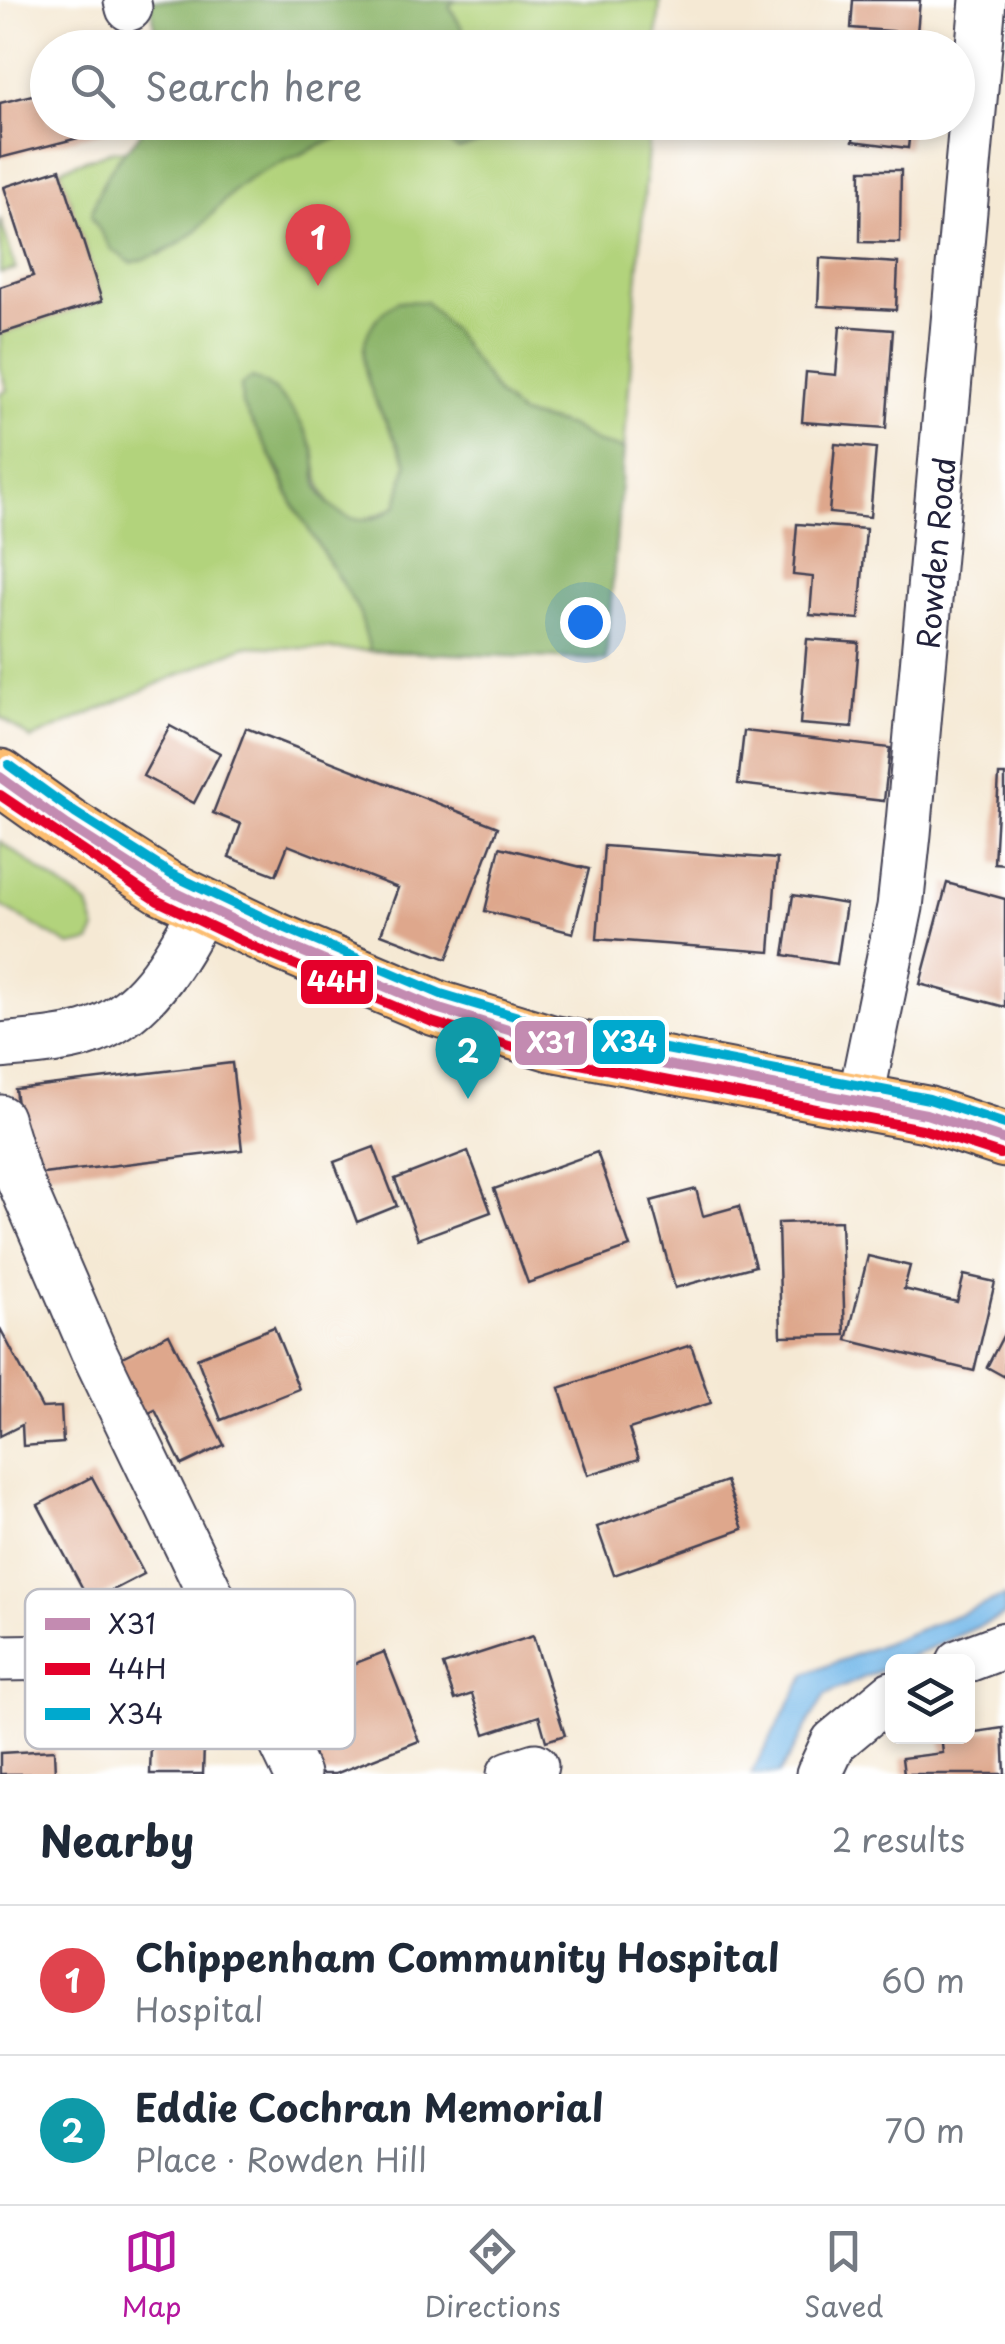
<!DOCTYPE html>
<meta charset="utf-8">
<style>
:root{--surface:#fff;--page:#f2f2f3;--text:#1f2937;--muted:#747a83;--line:#e0e1e3;--accent:#b5179e}
body{margin:0;font-family:"Playpen Sans",sans-serif;background:var(--page);color:var(--text)}
.controls{position:absolute;right:30px;bottom:30px;display:grid;overflow:hidden;border-radius:15px;box-shadow:0 5px 15px #0003}
.controls button{width:90px;height:90px;display:grid;place-items:center;padding:0;border:0;border-bottom:2px solid var(--line);background:var(--surface);color:var(--text);font:50px sans-serif}
.you{position:absolute;left:585px;top:622px;width:35px;height:35px;margin:-25px;border:8px solid #fff;border-radius:50%;background:#1a73e8;box-shadow:0 0 0 15px #1a73e833}
.badge{display:grid;place-items:center;width:65px;height:65px;border-radius:50%;background:var(--accent);color:#fff;font-size:32px;font-weight:700}
.pin{position:absolute;translate:-50% -82px;filter:drop-shadow(0 2px 5px #0008)}
.pin::after{content:'';position:absolute;top:52px;width:35px;height:30px;background:inherit;clip-path:polygon(0 0,100% 0,50% 100%)}
.list{margin:0;padding:0;list-style:none}
h2{display:flex;justify-content:space-between;align-items:center;height:130px;margin:0;padding:0 40px;font-size:42px}
h2 small{font-size:32px;font-weight:400;color:var(--muted)}
.list li{display:grid;grid-template-columns:65px 1fr auto;gap:30px;align-items:center;box-sizing:border-box;height:150px;padding:0 40px;border-top:2px solid var(--line)}
.list b{display:block;font-size:38px;white-space:nowrap}
.list p{margin:0;font-size:32px;white-space:nowrap;color:var(--muted)}
.list em{font-size:32px;font-style:normal;color:var(--muted)}
.icon{flex:none;width:55px;height:55px;fill:none;stroke:currentColor;stroke-width:2;stroke-linecap:round;stroke-linejoin:round}
.map{position:relative;flex:none;width:1005px;height:1774px;overflow:hidden}
.search{position:absolute;background:var(--surface);box-shadow:0 5px 15px #0003;left:30px;right:30px;top:30px;height:110px;display:flex;align-items:center;gap:25px;box-sizing:border-box;padding:0 35px;border-radius:55px;color:var(--muted);font-size:38px}
.sheet{height:430px;background:var(--surface)}
nav{display:flex;justify-content:space-around;align-items:center;box-sizing:border-box;height:140px;border-top:2px solid var(--line);background:var(--surface);font-size:28px;color:var(--muted)}
nav a{display:grid;justify-items:center;gap:5px}
nav .on{color:var(--accent)}
.map>svg:first-child{display:block}
.green{fill:#b2d37b;stroke:#6a7a5b;stroke-width:2.5}
.forest{fill:#8db56b;stroke:#586c53;stroke-width:2.5}
.water{fill:#72b7e9;stroke:#4a6c92;stroke-width:2.5}
.building{fill:#dea78c}
.lines{fill:none;stroke-linecap:round;stroke-linejoin:round}
.minor-casing{stroke:#424052;stroke-width:49}
.major-casing{stroke:#424052;stroke-width:59}
.minor{stroke:#fff;stroke-width:45}
.major{stroke:#fcbd6f;stroke-width:55}
.bus-1-casing{stroke:#fff;stroke-width:18}
.bus-2-casing{stroke:#fff;stroke-width:18}
.bus-3-casing{stroke:#fff;stroke-width:18}
.bus-1{stroke:#c38bb1;stroke-width:10}
.bus-2{stroke:#e4002b;stroke-width:10}
.bus-3{stroke:#00a9ce;stroke-width:10}
.labels{text-anchor:middle;dominant-baseline:central;stroke-width:8;stroke-linejoin:round;paint-order:stroke}
.street-label{font-size:30px;fill:#22223b;stroke:#fff}
.key{fill:#fff;stroke:#bdbdc4;stroke-width:2.5}
.key-label{font-size:28px;fill:#22223b}
.line-badge{stroke:#fff;stroke-width:4}
.badge-label{font-size:28px;text-anchor:middle;font-weight:bold;fill:#fff}
</style>
<div class="map">
<svg width="1005" height="1774" viewBox="0 0 1005 1774">
<rect width="100%" height="100%" fill="#fff"/>
<filter id="ink" filterUnits="userSpaceOnUse"><feTurbulence type="fractalNoise" baseFrequency=".01" numOctaves="2"/><feDisplacementMap in="SourceGraphic" scale="20" xChannelSelector="R" yChannelSelector="G"/><feConvolveMatrix kernelMatrix="1 2 1 2 8 2 1 2 1" color-interpolation-filters="sRGB"/></filter>
<filter id="wash" filterUnits="userSpaceOnUse"><feTurbulence type="fractalNoise" baseFrequency=".0048" numOctaves="4" result="noise"/><feDisplacementMap in="SourceGraphic" scale="40" xChannelSelector="R" yChannelSelector="G"/><feGaussianBlur stdDeviation="2.25" result="paint"/><feColorMatrix in="noise" values="0 0 0 0 0 0 0 0 0 0 0 0 0 0 0 0 0 1.4 0 .05"/><feComposite in="paint" operator="in"/></filter>
<g filter="url(#wash)">
<rect width="100%" height="100%" fill="#f5e9d4"/>
<!-- green -->
<g class="green">
<path d="M 456,0 L 660,0 L 656,47 L 473,47 L 449,6 Z"/>
<path d="M 499,123 L 650,123 L 624,449 L 598,443 L 569,426 L 521,415 L 499,396 L 455,334 L 426,302 L 376,403 L 407,463 L 397,505 C 339,541 319,504 314,449 L 266,446 L 293,504 L 359,611 L 370,651 L 245,646 L 31,739 L 0,716 L 0,393 L 7,390 L 0,369 L 0,334 L 102,301 L 60,169 L 111,151 L 127,150 L 116,161 L 160,255 C 174,247 187,239 198,228 C 214,214 225,197 242,184 C 261,170 284,162 305,152 C 363,126 400,111 458,149 L 487,141 Z"/>
<path d="M 0,218 L 16,269 L 0,273 Z"/>
<path d="M 0,841 L 88,905 L 96,930 L 90,942 L 70,946 L 0,905 Z"/>
</g>
<!-- forest -->
<g class="forest">
<path d="M 150,0 L 456,0 L 449,6 L 473,47 L 158,47 Z"/>
<path d="M 145,123 L 499,122 L 499,124 L 487,141 L 458,149 C 400,111 363,126 305,152 C 284,162 261,170 242,184 C 225,197 214,213 199,228 C 179,247 157,256 131,263 L 111,249 L 91,216 C 96,196 103,180 115,163 C 126,148 140,140 145,123 Z"/>
<path d="M 398,301 L 426,302 L 455,334 L 499,396 L 521,415 L 569,426 L 598,443 L 624,449 L 606,660 L 370,651 L 359,611 L 293,504 L 282,475 L 242,405 L 241,385 L 252,378 C 279,386 301,419 312,445 C 318,457 314,471 317,483 C 324,508 352,527 377,517 C 384,515 391,509 397,505 L 407,463 C 383,410 328,343 398,301 Z"/>
</g>
<!-- water -->
<path class="water" d="M 1005,1596 L 1005,1615 L 900,1661 L 892,1662 L 892,1665 L 825,1695 L 779,1774 L 751,1774 L 806,1674 Z"/>
<g id="blocks">
<!-- building -->
<g class="building">
<path d="M 853,0 L 920,0 L 917,33 L 851,28 Z"/>
<path d="M 48,91 L 48,122 L 120,122 L 121,127 L 0,158 L 0,103 Z"/>
<path d="M 855,122 L 911,122 L 908,148 L 853,141 Z"/>
<path d="M 60,169 L 102,301 L 0,334 L 0,287 L 33,276 L 4,187 Z"/>
<path d="M 861,170 L 901,170 L 900,243 L 860,242 Z"/>
<path d="M 820,258 L 898,263 L 896,310 L 818,306 Z"/>
<path d="M 840,326 L 893,330 L 886,428 L 802,422 L 806,372 L 836,375 Z"/>
<path d="M 835,444 L 876,448 L 870,517 L 829,513 Z"/>
<path d="M 797,524 L 866,529 L 859,619 L 810,615 L 813,577 L 793,575 Z"/>
<path d="M 807,639 L 859,643 L 852,728 L 800,724 Z"/>
<path d="M 170,726 L 220,753 L 194,803 L 143,776 Z"/>
<path d="M 246,728 L 498,827 L 447,959 L 381,934 L 398,888 L 288,845 L 276,875 L 229,857 L 241,824 L 213,813 Z"/>
<path d="M 744,731 L 890,748 L 884,801 L 738,784 Z"/>
<path d="M 999,775 L 1005,775 L 1005,864 L 994,863 Z"/>
<path d="M 604,846 L 777,859 L 770,952 L 597,939 Z"/>
<path d="M 500,847 L 589,869 L 573,933 L 485,911 Z"/>
<path d="M 947,883 L 1005,899 L 1005,1007 L 920,984 Z"/>
<path d="M 793,895 L 846,904 L 837,964 L 784,955 Z"/>
<path d="M 232,1063 L 242,1150 L 26,1176 L 15,1089 Z"/>
<path d="M 374,1147 L 397,1206 L 357,1222 L 334,1162 Z"/>
<path d="M 468,1151 L 491,1212 L 418,1239 L 395,1179 Z"/>
<path d="M 597,1152 L 630,1247 L 528,1283 L 494,1189 Z"/>
<path d="M 696,1189 L 703,1216 L 739,1206 L 755,1266 L 675,1288 L 651,1201 Z"/>
<path d="M 841,1221 L 845,1335 L 781,1336 L 778,1223 Z"/>
<path d="M 868,1256 L 910,1266 L 904,1289 L 957,1302 L 964,1275 L 995,1282 L 974,1371 L 847,1340 Z"/>
<path d="M 274,1327 L 299,1389 L 221,1420 L 197,1358 Z"/>
<path d="M 0,1328 L 42,1408 L 61,1407 L 63,1443 L 23,1446 L 22,1425 L 0,1436 Z"/>
<path d="M 1005,1332 L 1005,1377 L 987,1367 Z"/>
<path d="M 169,1334 L 224,1445 L 182,1465 L 155,1410 L 139,1418 L 112,1362 Z"/>
<path d="M 691,1345 L 711,1403 L 629,1429 L 639,1459 L 588,1475 L 559,1388 Z"/>
<path d="M 92,1477 L 144,1574 L 90,1602 L 38,1505 Z"/>
<path d="M 726,1481 L 743,1529 L 614,1575 L 597,1527 Z"/>
<path d="M 533,1636 L 565,1735 L 546,1741 L 539,1716 L 485,1734 L 472,1694 L 455,1700 L 443,1665 Z"/>
<path d="M 384,1652 L 419,1741 L 335,1774 L 321,1774 L 302,1726 L 322,1718 L 307,1682 Z"/>
<path d="M 153,1683 L 206,1685 L 203,1774 L 150,1774 Z"/>
<path d="M 1003,1728 L 1005,1774 L 904,1774 L 902,1758 L 943,1753 L 941,1736 L 968,1736 L 968,1733 Z"/>
<path d="M 54,1750 L 55,1774 L 0,1774 L 0,1753 Z"/>
</g>
</g>
</g>
<g filter="url(#ink)">
<use href="#blocks" fill-opacity="0" stroke="#424052" stroke-width="2.5"/>
<g class="lines">
<!-- minor casing -->
<g class="minor-casing">
<g id="minor">
<path d="M 127,0 L 129,8"/>
<path d="M 0,1046 C 28,1043 58,1042 85,1034 C 145,1016 175,959 203,907"/>
<path d="M 860,1102 L 900,907 L 908,834 L 983,0"/>
<path d="M 0,1118 L 17,1174 L 93,1350 L 297,1774"/>
<path d="M 0,1658 L 198,1655"/>
<path d="M 960,1662 L 1005,1645"/>
<path d="M 510,1774 L 535,1766"/>
<path d="M 819,1774 L 834,1742 L 892,1694"/>
</g>
</g>
<!-- major casing -->
<g class="major-casing">
<path id="major" d="M 0,777 L 67,825 L 164,887 L 275,940 L 436,1008 L 551,1043 L 926,1114 L 1005,1140"/>
</g>
<!-- minor -->
<use href="#minor" class="minor"/>
<!-- major -->
<use href="#major" class="major"/>
<!-- bus-1 casing -->
<g class="bus-1-casing">
<path id="bus-1" d="M 0,777 L 67,825 L 164,887 L 275,940 L 436,1008 L 551,1043 L 926,1114 L 1005,1140"/>
</g>
<!-- bus-2 casing -->
<g class="bus-2-casing">
<path id="bus-2" d="M 0,795 L 158,901 L 269,954 L 432,1022 L 548,1058 L 922,1129 L 1000,1154"/>
</g>
<!-- bus-3 casing -->
<g class="bus-3-casing">
<path id="bus-3" d="M 9,765 L 75,813 L 171,874 L 281,926 L 441,994 L 555,1028 L 929,1099 L 1005,1124"/>
</g>
<!-- bus-1 -->
<use href="#bus-1" class="bus-1"/>
<!-- bus-2 -->
<use href="#bus-2" class="bus-2"/>
<!-- bus-3 -->
<use href="#bus-3" class="bus-3"/>
</g>
</g>
<g class="labels">
<!-- street labels -->
<g class="street-label">
<text transform="translate(935 553) rotate(-85)">Rowden Road</text>
</g>
</g>
<!-- legend -->
<rect x="25" y="1589" width="330" height="160" rx="15" class="key"/>
<rect x="45" y="1618" width="45" height="12" fill="#c38bb1"/>
<rect x="45" y="1663" width="45" height="12" fill="#e4002b"/>
<rect x="45" y="1708" width="45" height="12" fill="#00a9ce"/>
<g class="key-label">
<text x="108" y="1634">X31</text>
<text x="108" y="1679">44H</text>
<text x="108" y="1724">X34</text>
</g>
<g class="line-badge">
<rect x="299" y="958" width="76" height="48" rx="10" fill="#e4002b"/>
<rect x="591" y="1018" width="76" height="48" rx="10" fill="#00a9ce"/>
<rect x="513" y="1019" width="76" height="48" rx="10" fill="#c38bb1"/>
</g>
<g class="badge-label">
<text x="337" y="992">44H</text>
<text x="629" y="1052">X34</text>
<text x="551" y="1053">X31</text>
</g>
</svg>
<div class="controls">
<button><svg class="icon" aria-label="layers" viewBox="0 0 24 24"><path d="M12 4l9 5-9 5-9-5zM3 14l9 5 9-5"/></svg></button>
</div>
<div class="you"></div>
<div class="pin badge" style="left:318px;top:286px;background:#e0444e">1</div>
<div class="pin badge" style="left:468px;top:1099px;background:#0f9aa8">2</div>
<div class="search"><svg class="icon" aria-label="search" viewBox="0 0 24 24"><circle cx="10" cy="10" r="6"/><path d="M15 15l6 6"/></svg>Search here</div>
</div>
<section class="sheet">
<h2>Nearby<small>2 results</small></h2>
<ul class="list">
<li><span class="badge" style="background:#e0444e">1</span><div><b>Chippenham Community Hospital</b><p>Hospital</p></div><em>60 m</em></li>
<li><span class="badge" style="background:#0f9aa8">2</span><div><b>Eddie Cochran Memorial</b><p>Place · Rowden Hill</p></div><em>70 m</em></li>
</ul>
</section>
<nav>
<a class="on"><svg class="icon" aria-label="map" viewBox="0 0 24 24"><path d="M3 6l6-2 6 2 6-2v14l-6 2-6-2-6 2zM9 4v14M15 6v14"/></svg>Map</a>
<a><svg class="icon" aria-label="directions" viewBox="0 0 24 24"><path d="M12 3l9 9-9 9-9-9zM9 14v-3h6M13 9l2 2-2 2"/></svg>Directions</a>
<a><svg class="icon" aria-label="saved" viewBox="0 0 24 24"><path d="M7 4h10v16l-5-4-5 4z"/></svg>Saved</a>
</nav>
